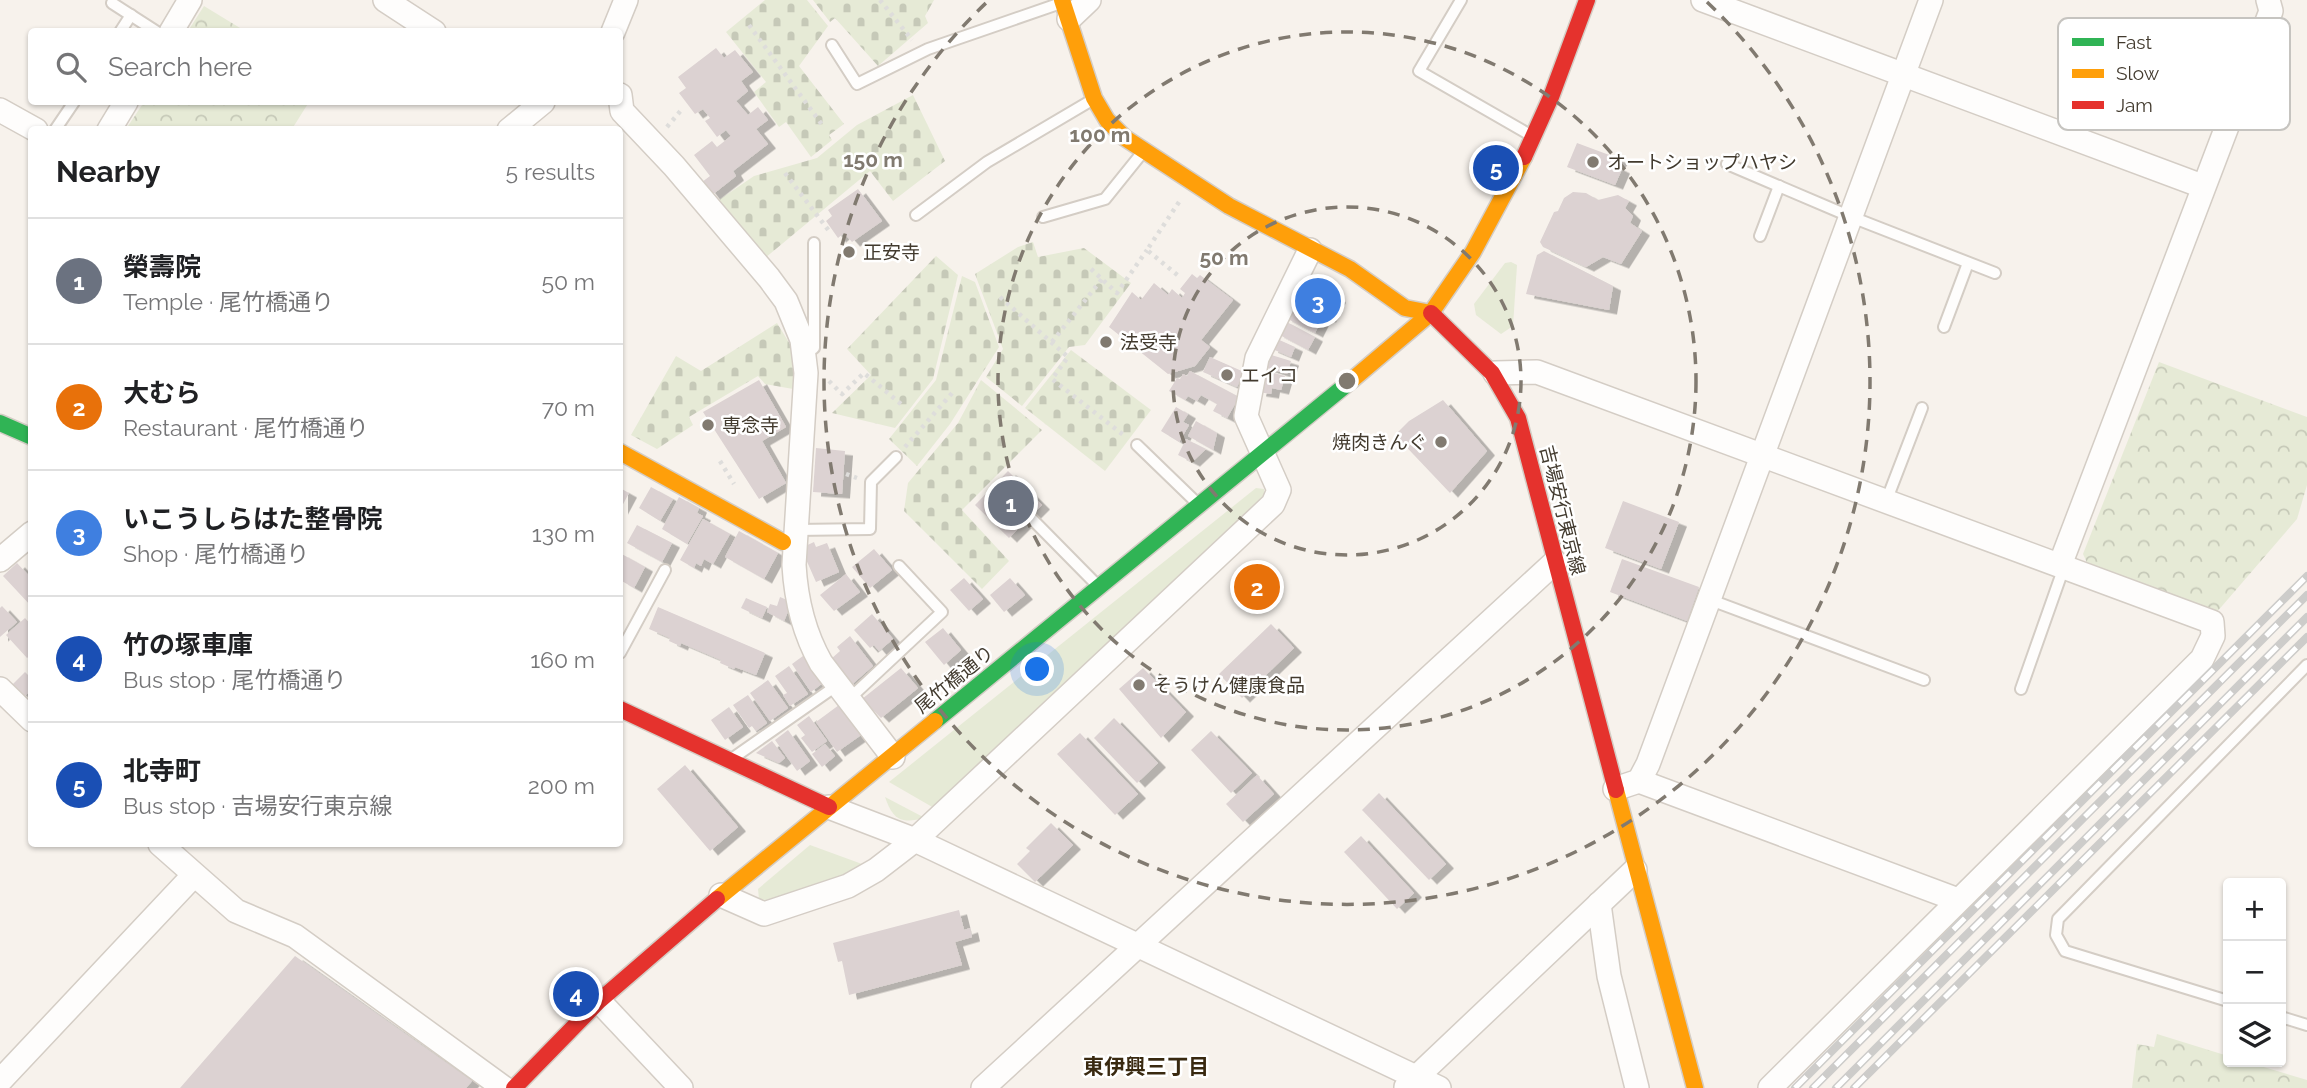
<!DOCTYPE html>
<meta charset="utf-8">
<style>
:root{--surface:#fff;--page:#f6f6f6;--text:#202124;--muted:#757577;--line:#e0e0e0;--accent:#0f766e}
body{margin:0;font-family:Raleway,"Noto Sans JP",sans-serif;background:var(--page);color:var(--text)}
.controls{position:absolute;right:21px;bottom:21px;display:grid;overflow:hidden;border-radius:7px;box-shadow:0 2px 5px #0004}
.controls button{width:63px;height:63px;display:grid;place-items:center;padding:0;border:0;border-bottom:2px solid var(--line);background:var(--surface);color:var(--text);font:35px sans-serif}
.you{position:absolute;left:1038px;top:670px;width:24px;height:24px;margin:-18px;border:5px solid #fff;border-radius:50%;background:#1a73e8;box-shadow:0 0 0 10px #1a73e833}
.badge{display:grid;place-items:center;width:46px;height:46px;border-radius:50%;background:var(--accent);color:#fff;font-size:23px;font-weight:700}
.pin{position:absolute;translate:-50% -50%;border:4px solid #fff;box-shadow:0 2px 7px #0006}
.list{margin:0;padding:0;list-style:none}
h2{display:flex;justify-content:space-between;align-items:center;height:91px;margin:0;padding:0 28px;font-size:30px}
h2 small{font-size:23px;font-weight:400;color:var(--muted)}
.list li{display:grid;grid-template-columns:46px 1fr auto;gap:21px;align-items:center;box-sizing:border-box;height:126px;padding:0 28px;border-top:2px solid var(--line)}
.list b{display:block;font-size:26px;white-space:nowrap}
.list p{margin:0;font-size:23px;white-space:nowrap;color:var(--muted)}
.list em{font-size:23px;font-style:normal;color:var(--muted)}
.icon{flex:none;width:38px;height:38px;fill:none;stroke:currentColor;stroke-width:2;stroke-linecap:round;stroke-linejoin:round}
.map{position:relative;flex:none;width:2307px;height:1088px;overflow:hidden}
.search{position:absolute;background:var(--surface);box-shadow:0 2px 5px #0004;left:28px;top:28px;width:595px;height:77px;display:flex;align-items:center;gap:18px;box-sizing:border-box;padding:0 24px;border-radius:7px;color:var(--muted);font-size:26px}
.panel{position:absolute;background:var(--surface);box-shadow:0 2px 5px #0004;left:28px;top:126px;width:595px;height:721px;border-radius:7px}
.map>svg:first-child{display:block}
.grass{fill:#e6ead6}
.cemetery{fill:url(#cemetery-stones)}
.park{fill:url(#park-crowns)}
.building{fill:#dcd2d2;filter:url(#shadow)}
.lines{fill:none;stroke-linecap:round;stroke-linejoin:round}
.lane-casing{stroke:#d4cdc5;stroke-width:14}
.street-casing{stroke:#d4cdc5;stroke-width:26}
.fast-casing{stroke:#d4cdc5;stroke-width:19}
.slow-casing{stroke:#d4cdc5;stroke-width:19}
.jam-casing{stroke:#d4cdc5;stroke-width:19}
.path{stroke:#dedddb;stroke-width:4.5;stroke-dasharray:3.5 5;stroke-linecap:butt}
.lane{stroke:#fefdfc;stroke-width:10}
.street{stroke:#fefdfc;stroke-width:23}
.fast{stroke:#30b455;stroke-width:16}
.slow{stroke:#ff9f0a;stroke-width:16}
.jam{stroke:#e5322d;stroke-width:16}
.rail-casing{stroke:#cdccca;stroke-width:8}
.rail{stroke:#fff;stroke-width:5;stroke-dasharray:16;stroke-linecap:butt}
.ring{fill:none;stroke:#817a70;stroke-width:3.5;stroke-dasharray:12 9}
.poi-dot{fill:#817a70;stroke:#fff;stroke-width:2.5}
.labels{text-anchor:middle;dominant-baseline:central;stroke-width:5;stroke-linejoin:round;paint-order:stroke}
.poi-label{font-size:19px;fill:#423a2e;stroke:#fff;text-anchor:start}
.street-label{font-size:19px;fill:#423a2e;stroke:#fff}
.neighbourhood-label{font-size:21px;font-weight:bold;fill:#392910;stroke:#fff}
.key{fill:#fff;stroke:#c6c4c0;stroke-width:2}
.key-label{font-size:19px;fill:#423a2e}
.centre{fill:#817a70;stroke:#fff;stroke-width:3.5}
.ring-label{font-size:21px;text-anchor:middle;font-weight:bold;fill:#817a70;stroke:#fff;stroke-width:5;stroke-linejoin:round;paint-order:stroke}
</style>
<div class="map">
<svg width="2307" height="1088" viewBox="0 0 2307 1088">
<defs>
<pattern id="cemetery-stones" width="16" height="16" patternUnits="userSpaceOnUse" patternTransform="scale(1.75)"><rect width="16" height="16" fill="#e6ead6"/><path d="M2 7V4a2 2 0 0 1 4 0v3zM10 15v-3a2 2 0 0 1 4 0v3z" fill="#c6c9b8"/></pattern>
<pattern id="park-crowns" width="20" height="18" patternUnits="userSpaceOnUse" patternTransform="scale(1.75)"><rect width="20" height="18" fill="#e6ead6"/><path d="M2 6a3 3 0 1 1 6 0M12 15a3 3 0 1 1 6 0" fill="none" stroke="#c6c9b8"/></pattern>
<filter id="shadow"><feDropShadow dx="8" dy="4.5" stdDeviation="0" flood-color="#0004"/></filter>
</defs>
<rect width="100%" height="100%" fill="#f7f2ec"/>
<!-- grass -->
<g class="grass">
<path d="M 1511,262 L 1517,265 L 1513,326 L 1501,334 L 1476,315 L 1474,304 L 1505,263 Z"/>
<path d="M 1256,488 L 1264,489 L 1264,495 L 934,808 L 889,782 Z"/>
<path d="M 885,797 L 925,818 C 901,824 893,820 885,797 Z"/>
<path d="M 810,845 L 862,864 L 850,874 L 766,900 L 759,899 L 758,889 Z"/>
</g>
<!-- cemetery -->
<g class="cemetery">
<path d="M 765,0 L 807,0 L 828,26 L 799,66 L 844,124 L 829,135 L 832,140 L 811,157 L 786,122 L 779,127 L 754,92 L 766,82 L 726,32 Z"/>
<path d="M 813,0 L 934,0 L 925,16 L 928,23 L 878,66 L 835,18 L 830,22 Z"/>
<path d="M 913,95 L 945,161 L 893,201 L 870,171 L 765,258 L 716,202 L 754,176 L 817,158 L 857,125 Z"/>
<path d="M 1033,242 L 1038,257 L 1084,248 L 1131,283 L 1085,345 L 1069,347 L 1022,406 L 986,377 L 1003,349 L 975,274 L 1018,247 Z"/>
<path d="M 936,256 L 958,275 L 933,379 L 895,428 L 832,413 L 871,375 L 847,349 Z"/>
<path d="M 962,276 L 975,282 L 999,347 L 950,424 L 917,466 L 889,439 L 936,380 Z"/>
<path d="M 777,323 L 793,349 L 793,389 L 765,384 L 758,376 L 689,417 L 693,425 L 657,449 L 631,435 L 676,356 L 701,371 Z"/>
<path d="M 1071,350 L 1151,410 L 1105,471 L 1025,408 Z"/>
<path d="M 981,380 L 1042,430 L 962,510 L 1009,561 L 982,589 L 904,511 L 908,483 L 958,423 Z"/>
</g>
<!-- park -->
<g class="park">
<path d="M 204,6 L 245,31 L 188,31 Z"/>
<path d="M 144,102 L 309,102 L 292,129 L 126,129 Z"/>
<path d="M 2159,362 L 2307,417 L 2307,485 L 2297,519 L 2216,613 L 2089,567 L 2083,554 Z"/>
<path d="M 2157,1034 L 2228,1056 L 2228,1062 L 2247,1062 L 2307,1080 L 2307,1088 L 2132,1088 L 2137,1044 L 2154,1047 Z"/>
</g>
<!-- building -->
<g class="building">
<path d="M 716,48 L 724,58 L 735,50 L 753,72 L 741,81 L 748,91 L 736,101 L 748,115 L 758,107 L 768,120 L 756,129 L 768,144 L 733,171 L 736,176 L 712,195 L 702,182 L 710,176 L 694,155 L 712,141 L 717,147 L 731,136 L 726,130 L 717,137 L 705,121 L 710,118 L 703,109 L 695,114 L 679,93 L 686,88 L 678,77 Z"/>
<path d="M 1577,143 L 1620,159 L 1616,166 L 1622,169 L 1615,185 L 1567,167 Z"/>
<path d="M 858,189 L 882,221 L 852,242 L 844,233 L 838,238 L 826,221 L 832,216 L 828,210 Z"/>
<path d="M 1573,192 L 1586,193 L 1598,200 L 1618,195 L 1629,201 L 1625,208 L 1633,216 L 1630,223 L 1642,231 L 1621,264 L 1603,257 L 1586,267 L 1543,247 L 1540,242 L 1554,212 L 1558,211 L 1564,198 Z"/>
<path d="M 1544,251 L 1613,286 L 1609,310 L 1526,294 L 1537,255 Z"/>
<path d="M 1192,274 L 1197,278 L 1200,275 L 1233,300 L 1201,340 L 1210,347 L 1195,366 L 1168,374 L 1109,327 L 1132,292 L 1141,300 L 1154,283 L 1168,295 L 1172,289 L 1182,298 L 1185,293 L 1180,289 Z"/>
<path d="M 1308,282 L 1338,298 L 1328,318 L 1298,302 Z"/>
<path d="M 1290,305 L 1321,321 L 1315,333 L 1284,317 Z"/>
<path d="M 1283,320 L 1315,337 L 1308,350 L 1276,333 Z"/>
<path d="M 1275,338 L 1295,347 L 1291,357 L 1270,348 Z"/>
<path d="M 1268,354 L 1291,361 L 1287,374 L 1264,367 Z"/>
<path d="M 1210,357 L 1244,372 L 1237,387 L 1203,372 Z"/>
<path d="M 1263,370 L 1285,376 L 1281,390 L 1272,388 L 1271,394 L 1258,392 Z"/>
<path d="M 1190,371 L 1239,397 L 1227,418 L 1213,411 L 1217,404 L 1201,395 L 1197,401 L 1188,396 L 1185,400 L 1169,391 L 1177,378 L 1180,379 L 1183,374 L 1187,376 Z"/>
<path d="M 759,380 L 786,427 L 762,441 L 786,483 L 759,499 L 703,412 Z"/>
<path d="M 1443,400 L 1487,451 L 1450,493 L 1395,435 L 1409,421 Z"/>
<path d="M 1176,407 L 1188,414 L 1183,422 L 1189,425 L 1179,442 L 1161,431 Z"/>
<path d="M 1196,421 L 1217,433 L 1213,450 L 1188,436 Z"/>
<path d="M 1186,439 L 1206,449 L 1192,462 L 1178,455 Z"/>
<path d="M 816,448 L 845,451 L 842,494 L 813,492 Z"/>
<path d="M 1008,471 L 1042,505 L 1009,538 L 975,505 Z"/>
<path d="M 651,487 L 673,499 L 660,521 L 639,508 Z"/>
<path d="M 620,488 L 629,493 L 620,510 Z"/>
<path d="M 679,497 L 699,508 L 697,513 L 703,516 L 687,544 L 662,529 Z"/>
<path d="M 1623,501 L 1679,522 L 1661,569 L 1605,548 Z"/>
<path d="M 703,519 L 730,534 L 713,564 L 704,559 L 701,566 L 696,563 L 694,568 L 680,560 Z"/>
<path d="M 637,525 L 672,543 L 662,562 L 627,543 Z"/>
<path d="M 739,531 L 778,553 L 764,579 L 725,557 Z"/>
<path d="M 814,542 L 816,547 L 827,543 L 839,572 L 816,582 L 801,548 Z"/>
<path d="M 874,549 L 892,570 L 870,588 L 852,567 Z"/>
<path d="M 620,553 L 645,567 L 634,588 L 620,580 Z"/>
<path d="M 1622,559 L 1699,587 L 1687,621 L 1610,592 Z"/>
<path d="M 17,563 L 32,579 L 32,607 L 3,576 Z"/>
<path d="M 1251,570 L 1270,592 L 1259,603 L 1245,593 L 1248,586 L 1241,580 Z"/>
<path d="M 846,574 L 860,592 L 834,611 L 820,595 Z"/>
<path d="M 964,578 L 983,599 L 969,611 L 950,590 Z"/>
<path d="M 1010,578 L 1025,595 L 1004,612 L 990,595 Z"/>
<path d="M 780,597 L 792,602 L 784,621 L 767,612 L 770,604 L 777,606 Z"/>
<path d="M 746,598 L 767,607 L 762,618 L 741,608 Z"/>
<path d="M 2,606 L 17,622 L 0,637 L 0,608 Z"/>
<path d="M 658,607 L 765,653 L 756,675 L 735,667 L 734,669 L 720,663 L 721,660 L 681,643 L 680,646 L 669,641 L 670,638 L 649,629 Z"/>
<path d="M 872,614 L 893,639 L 879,651 L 874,645 L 870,648 L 854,630 Z"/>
<path d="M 25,618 L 32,626 L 32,654 L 27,658 L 6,635 Z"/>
<path d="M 1271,624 L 1294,648 L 1242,698 L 1219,674 Z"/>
<path d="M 943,628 L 961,650 L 944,665 L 925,642 Z"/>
<path d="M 850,636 L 873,666 L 850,686 L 831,659 L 840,651 L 837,647 Z"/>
<path d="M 807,653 L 824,682 L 811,692 L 792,664 Z"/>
<path d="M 789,666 L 808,694 L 790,706 L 783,695 L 787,693 L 775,676 Z"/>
<path d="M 901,668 L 918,688 L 881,718 L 862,699 Z"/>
<path d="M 1143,668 L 1186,712 L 1161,738 L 1119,689 Z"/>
<path d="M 25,672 L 32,679 L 32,689 L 24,697 L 12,685 Z"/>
<path d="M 768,680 L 788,708 L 770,721 L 750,693 Z"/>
<path d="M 748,695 L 767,723 L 756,731 L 752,726 L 749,728 L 733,705 Z"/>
<path d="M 839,705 L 861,735 L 837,752 L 816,722 Z"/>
<path d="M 729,707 L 743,727 L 725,740 L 711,720 Z"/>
<path d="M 809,716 L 827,741 L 812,752 L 801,738 L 805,735 L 797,725 Z"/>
<path d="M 1114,718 L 1158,763 L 1137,783 L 1094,738 Z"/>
<path d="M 788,730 L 810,761 L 797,771 L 775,740 Z"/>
<path d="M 1211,731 L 1252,773 L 1231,793 L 1191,750 Z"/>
<path d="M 1080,733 L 1138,794 L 1115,815 L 1057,754 Z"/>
<path d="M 772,741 L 785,758 L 779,763 L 756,753 Z"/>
<path d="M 825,744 L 835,756 L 822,767 L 812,754 Z"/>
<path d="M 685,765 L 738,827 L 710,851 L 657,789 Z"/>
<path d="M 1257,775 L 1274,794 L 1243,822 L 1226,804 Z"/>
<path d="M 1379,793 L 1446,864 L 1429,880 L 1362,810 Z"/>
<path d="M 1051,823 L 1073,845 L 1035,882 L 1017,864 L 1030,851 L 1026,848 Z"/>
<path d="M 1361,836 L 1414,893 L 1397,909 L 1344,852 Z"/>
<path d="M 959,910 L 964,930 L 970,928 L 972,937 L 955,942 L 962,965 L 849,995 L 842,961 L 838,962 L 833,943 Z"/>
<path d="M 295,956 L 472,1081 L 466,1088 L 180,1088 Z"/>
</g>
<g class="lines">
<!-- lane casing -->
<g class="lane-casing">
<g id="lane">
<path d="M 1461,0 L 1419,71 L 1532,136"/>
<path d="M 112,3 L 157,32"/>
<path d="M 120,32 L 131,15"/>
<path d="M 832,45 L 857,84 L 928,49 L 1061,3"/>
<path d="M 55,130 L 74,102"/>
<path d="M 1727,164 L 1849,216 L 1995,273"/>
<path d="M 916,215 L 987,162 L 1092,100"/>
<path d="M 1043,217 L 1105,199 L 1142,153"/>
<path d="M 1760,236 L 1779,186"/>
<path d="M 1944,327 L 1968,263"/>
<path d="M 804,354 L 814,348 L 814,243"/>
<path d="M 1137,445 L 1198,504"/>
<path d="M 1887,499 L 1922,408"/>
<path d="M 1030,517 L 1098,586"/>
<path d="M 796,530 L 870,529 L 871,482 L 896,457"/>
<path d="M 1708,599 L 1924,680"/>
<path d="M 620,653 L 665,570"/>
<path d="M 2021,689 L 2064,567"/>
<path d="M 848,700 L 942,612 L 899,566"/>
<path d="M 733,758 L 836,686"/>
<path d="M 2228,1001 L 2065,951 L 2056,935 L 2058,919 L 2307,665"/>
<path d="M 2281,1017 L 2307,1025"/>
</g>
</g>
<!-- street casing -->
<g class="street-casing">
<g id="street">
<path d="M 385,0 L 434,32"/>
<path d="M 1703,0 L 2202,186"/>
<path d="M 1069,19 L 1089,0"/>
<path d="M 171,32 L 190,0"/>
<path d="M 613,32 L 626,0"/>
<path d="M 620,95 L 622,111 L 674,166 L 769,278 L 786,301 L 802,340 L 806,373 L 794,565 C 796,600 804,633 821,663 L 893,757"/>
<path d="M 0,110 L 36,130"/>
<path d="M 109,130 L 126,102"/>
<path d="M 509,130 L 543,102"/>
<path d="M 1495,373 L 1537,372 L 2212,622 L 2213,636 L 2202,659 L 1770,1088"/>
<path d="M 0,560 L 32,533"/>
<path d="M 2060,565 L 2271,11 L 2268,0"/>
<path d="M 0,689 L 32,720"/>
<path d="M 1639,781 L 1958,900"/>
<path d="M 1615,789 L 1639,781 L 1648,764 L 1931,0"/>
<path d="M 829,807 L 915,840 L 1439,1088"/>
<path d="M 160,844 L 236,911 L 295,936 L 504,1088"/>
<path d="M 721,895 L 764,914 L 848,886 L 876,870 L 915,840 L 1273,504 L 1279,490 L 1246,416 L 1257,358 L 1310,250"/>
<path d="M 1599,904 L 1609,976 L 1637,1088"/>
<path d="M 599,1001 L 681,1088"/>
<path d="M 0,1081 L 193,876"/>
<path d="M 1406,1087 L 1635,870"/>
<path d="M 983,1088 L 1555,562"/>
</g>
</g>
<!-- fast casing -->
<g class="fast-casing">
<g id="fast">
<path d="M 0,423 L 32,437"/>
<path d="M 935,721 L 1352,380"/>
</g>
</g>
<!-- slow casing -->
<g class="slow-casing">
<g id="slow">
<path d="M 1062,0 L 1094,98 L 1107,120 L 1125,138 L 1229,206 L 1350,269 L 1405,308 L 1431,313"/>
<path d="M 1352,380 L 1431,313 L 1473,252 L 1524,157"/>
<path d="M 620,452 L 783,542"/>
<path d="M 1616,790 L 1695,1088"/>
<path d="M 717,899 L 935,721"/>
</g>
</g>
<!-- jam casing -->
<g class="jam-casing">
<g id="jam">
<path d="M 1524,157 L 1551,97 L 1587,0"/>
<path d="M 1431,313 L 1492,373 L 1518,418 L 1616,790"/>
<path d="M 620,709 L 829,807"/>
<path d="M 514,1088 L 599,1001 L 717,899"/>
</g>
</g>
<!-- path -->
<g class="path">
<path d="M 880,0 L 912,40"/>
<path d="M 749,25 L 823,126"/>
<path d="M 667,127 L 683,108"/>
<path d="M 785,173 L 829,231 L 826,233"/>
<path d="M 1179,202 L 1147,250 L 1181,278"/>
<path d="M 1091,269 L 1117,293 L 1147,250"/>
<path d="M 1000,297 L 1068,357 L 1052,379 L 1126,437"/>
<path d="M 1052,342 L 1102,279"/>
<path d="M 829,381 L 842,394 L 864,373 L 901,404"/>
<path d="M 905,447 L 953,392"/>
<path d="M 720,461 L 734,484"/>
<path d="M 846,474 L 857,478"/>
</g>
<!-- lane -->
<use href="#lane" class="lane"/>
<!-- street -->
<use href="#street" class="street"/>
<!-- fast -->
<use href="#fast" class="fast"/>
<!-- slow -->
<use href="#slow" class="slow"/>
<!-- jam -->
<use href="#jam" class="jam"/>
<!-- rail casing -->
<g class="rail-casing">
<g id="rail">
<path d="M 1795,1088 L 2307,576"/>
<path d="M 1813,1088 L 2307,595"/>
<path d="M 1836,1088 L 2307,617"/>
<path d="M 1854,1088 L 2307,637"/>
</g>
</g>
<!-- rail -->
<use href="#rail" class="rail"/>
</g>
<!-- distance rings -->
<g class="ring">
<circle cx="1347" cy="381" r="174"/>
<circle cx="1347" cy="381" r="349"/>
<path d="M1707 2A523 523 0 1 1 987 2"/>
</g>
<!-- markers -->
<g class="poi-dot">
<circle cx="1593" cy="162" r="7"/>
<circle cx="849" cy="252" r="7"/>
<circle cx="1106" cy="342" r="7"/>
<circle cx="1227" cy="375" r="7"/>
<circle cx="708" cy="425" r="7"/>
<circle cx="1441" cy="442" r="7"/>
<circle cx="1139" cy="685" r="7"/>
</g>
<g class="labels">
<!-- poi labels -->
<g class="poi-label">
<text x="1607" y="162">オートショップハヤシ</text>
<text x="863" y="252">正安寺</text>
<text x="1120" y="342">法受寺</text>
<text x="1241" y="375">エイコ</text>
<text x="722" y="425">専念寺</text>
<text x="1427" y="442" text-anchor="end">焼肉きんぐ</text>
<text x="1153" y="685">そうけん健康食品</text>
</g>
<!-- street labels -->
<g class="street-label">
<text transform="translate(1563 510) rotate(76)">吉場安行東京線</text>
<text transform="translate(954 679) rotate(-39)">尾竹橋通り</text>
</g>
<!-- neighbourhood labels -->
<g class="neighbourhood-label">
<text x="1146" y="1066">東伊興三丁目</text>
</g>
</g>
<!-- legend -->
<rect x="2058" y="18" width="232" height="112" rx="10" class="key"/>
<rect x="2072" y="38" width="32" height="8" fill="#30b455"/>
<rect x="2072" y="69" width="32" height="9" fill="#ff9f0a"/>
<rect x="2072" y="101" width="32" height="8" fill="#e5322d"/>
<g class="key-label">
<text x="2116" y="49">Fast</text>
<text x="2116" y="80">Slow</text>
<text x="2116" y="112">Jam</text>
</g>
<circle cx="1347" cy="381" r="10" class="centre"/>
<g class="ring-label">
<text x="1100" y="142">100 m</text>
<text x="873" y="167">150 m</text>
<text x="1224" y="265">50 m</text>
</g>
</svg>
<div class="controls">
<button>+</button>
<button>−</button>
<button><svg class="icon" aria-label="layers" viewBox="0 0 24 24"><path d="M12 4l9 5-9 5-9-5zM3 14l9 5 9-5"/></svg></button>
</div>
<div class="you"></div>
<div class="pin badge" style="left:1011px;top:503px;background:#6b7280">1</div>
<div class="pin badge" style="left:1257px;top:587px;background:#e8710a">2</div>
<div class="pin badge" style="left:1318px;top:301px;background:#3f7fe0">3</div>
<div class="pin badge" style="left:576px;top:994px;background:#1a4fb4">4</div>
<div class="pin badge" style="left:1496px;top:168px;background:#1a4fb4">5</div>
<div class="search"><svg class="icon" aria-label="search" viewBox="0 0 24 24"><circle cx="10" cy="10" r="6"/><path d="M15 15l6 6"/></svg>Search here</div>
<section class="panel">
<h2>Nearby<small>5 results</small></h2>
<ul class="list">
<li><span class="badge" style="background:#6b7280">1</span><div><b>榮壽院</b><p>Temple · 尾竹橋通り</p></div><em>50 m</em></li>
<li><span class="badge" style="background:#e8710a">2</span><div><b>大むら</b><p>Restaurant · 尾竹橋通り</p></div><em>70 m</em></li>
<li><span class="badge" style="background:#3f7fe0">3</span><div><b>いこうしらはた整骨院</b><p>Shop · 尾竹橋通り</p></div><em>130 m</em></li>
<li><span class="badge" style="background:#1a4fb4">4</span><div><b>竹の塚車庫</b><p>Bus stop · 尾竹橋通り</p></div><em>160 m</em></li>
<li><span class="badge" style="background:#1a4fb4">5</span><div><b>北寺町</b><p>Bus stop · 吉場安行東京線</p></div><em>200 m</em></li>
</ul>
</section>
</div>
